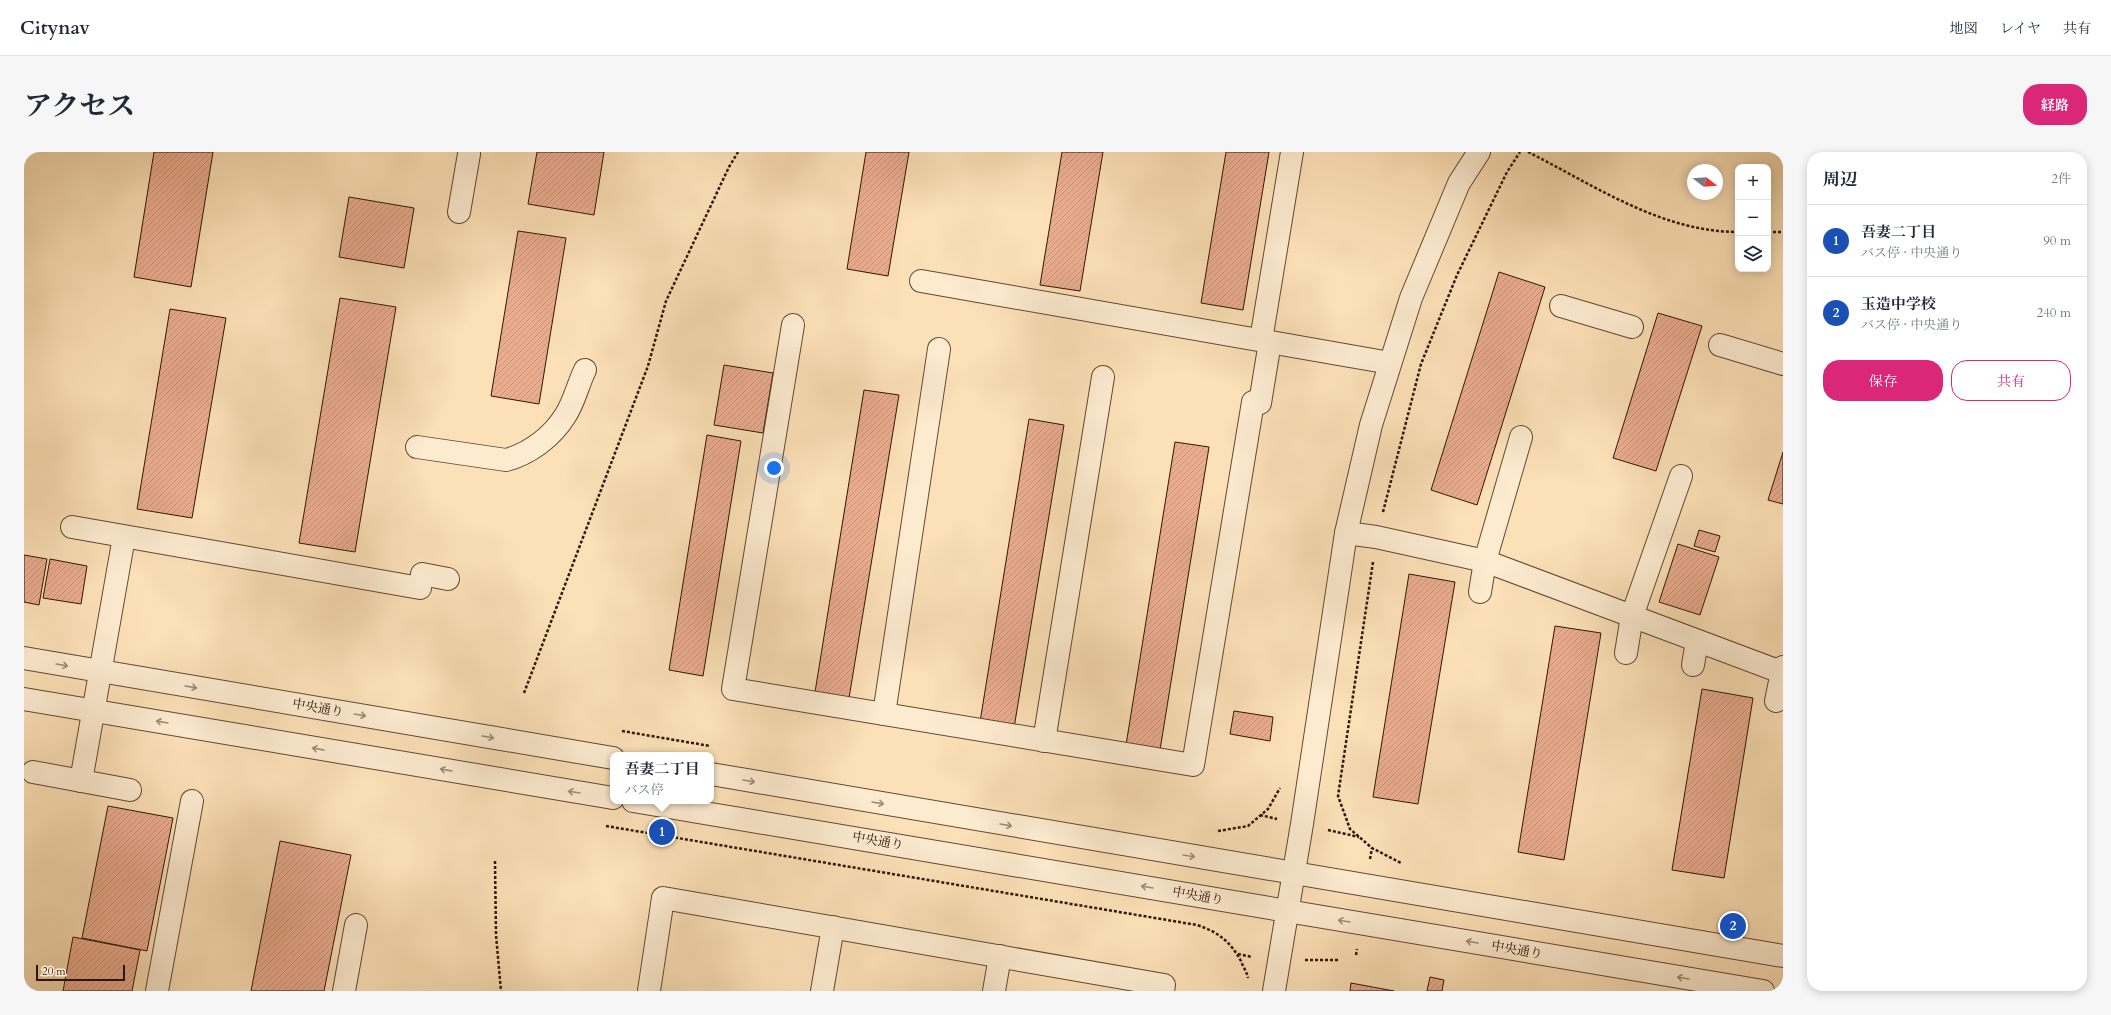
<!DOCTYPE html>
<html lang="ja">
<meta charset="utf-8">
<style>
:root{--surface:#fff;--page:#f6f6f7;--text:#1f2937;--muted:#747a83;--line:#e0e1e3;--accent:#db2777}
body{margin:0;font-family:Cardo,"Noto Serif JP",serif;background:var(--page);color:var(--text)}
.controls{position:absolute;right:12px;top:12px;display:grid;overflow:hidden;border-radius:8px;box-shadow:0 2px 10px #0003}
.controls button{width:36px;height:36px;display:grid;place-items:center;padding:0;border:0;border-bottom:1px solid var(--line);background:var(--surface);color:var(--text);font:20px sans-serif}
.compass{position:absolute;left:1663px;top:12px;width:36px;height:36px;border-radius:50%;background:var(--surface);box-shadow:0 2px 10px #0003;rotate:107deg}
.scale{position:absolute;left:12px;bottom:10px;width:89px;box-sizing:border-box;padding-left:4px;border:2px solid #301505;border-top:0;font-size:11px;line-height:14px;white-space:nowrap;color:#301505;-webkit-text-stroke:3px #fdebd0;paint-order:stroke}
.you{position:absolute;left:750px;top:316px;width:14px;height:14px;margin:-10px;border:3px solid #fff;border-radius:50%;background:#1a73e8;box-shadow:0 0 0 6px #1a73e833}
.badge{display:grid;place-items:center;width:26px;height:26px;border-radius:50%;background:var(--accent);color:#fff;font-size:13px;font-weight:700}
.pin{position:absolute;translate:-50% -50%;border:2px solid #fff;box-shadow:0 1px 4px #0006}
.popup{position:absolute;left:586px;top:600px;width:104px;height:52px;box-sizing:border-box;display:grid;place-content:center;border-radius:8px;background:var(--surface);filter:drop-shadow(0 1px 3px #0005);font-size:13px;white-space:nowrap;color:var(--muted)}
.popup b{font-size:15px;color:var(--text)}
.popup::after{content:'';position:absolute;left:50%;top:100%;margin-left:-8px;border:8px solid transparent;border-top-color:var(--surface)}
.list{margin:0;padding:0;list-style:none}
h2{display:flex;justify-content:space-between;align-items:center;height:52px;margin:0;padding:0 16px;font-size:17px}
h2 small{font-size:13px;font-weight:400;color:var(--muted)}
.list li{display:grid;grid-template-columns:26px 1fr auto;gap:12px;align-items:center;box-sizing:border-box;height:72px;padding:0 16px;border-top:1px solid var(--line)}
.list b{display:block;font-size:15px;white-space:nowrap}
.list p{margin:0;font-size:13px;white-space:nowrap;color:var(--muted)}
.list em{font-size:13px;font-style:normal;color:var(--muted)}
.actions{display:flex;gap:8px;padding:12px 16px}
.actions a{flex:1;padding:9px 0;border:1px solid var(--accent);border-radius:16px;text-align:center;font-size:14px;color:var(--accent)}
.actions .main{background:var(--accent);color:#fff}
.icon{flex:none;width:22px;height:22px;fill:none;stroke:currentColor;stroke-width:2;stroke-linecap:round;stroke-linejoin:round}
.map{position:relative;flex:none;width:1759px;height:839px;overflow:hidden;border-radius:16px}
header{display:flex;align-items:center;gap:24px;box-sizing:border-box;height:56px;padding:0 20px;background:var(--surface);border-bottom:1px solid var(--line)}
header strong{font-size:19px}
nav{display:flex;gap:22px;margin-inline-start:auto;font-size:14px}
.intro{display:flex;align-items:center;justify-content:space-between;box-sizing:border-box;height:96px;padding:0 24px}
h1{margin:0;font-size:28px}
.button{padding:10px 18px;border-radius:16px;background:var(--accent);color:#fff;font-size:14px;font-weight:700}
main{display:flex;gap:24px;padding:0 24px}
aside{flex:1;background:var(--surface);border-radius:16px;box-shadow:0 2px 10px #0003}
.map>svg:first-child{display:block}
.building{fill:url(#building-hatch);stroke:#301505}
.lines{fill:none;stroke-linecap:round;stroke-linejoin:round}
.minor-casing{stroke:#634832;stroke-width:24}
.path{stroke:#301505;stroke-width:2.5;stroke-dasharray:3 2;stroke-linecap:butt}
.minor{stroke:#fdebd0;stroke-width:22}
.oneway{stroke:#a18b75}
.labels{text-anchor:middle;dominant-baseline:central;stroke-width:3;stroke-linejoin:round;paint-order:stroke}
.street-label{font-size:13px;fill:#301505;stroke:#fdebd0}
</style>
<header>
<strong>Citynav</strong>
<nav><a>地図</a><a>レイヤ</a><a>共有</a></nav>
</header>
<div class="intro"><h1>アクセス</h1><a class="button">経路</a></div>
<main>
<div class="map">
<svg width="1759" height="839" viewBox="0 0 1759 839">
<defs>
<pattern id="building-hatch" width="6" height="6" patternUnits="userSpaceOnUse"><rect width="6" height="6" fill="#ebad90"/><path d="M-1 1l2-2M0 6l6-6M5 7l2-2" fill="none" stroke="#ca947b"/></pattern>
</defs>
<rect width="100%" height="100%" fill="#fce0b7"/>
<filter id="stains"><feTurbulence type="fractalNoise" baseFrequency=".005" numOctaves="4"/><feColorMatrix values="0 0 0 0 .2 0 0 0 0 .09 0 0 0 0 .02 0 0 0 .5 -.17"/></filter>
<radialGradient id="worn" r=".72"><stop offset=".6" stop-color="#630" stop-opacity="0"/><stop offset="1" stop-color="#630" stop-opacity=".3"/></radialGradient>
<!-- building -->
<g class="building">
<path d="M 130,0 L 189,0 L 167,135 L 110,125 Z"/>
<path d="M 513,0 L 580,0 L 570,63 L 504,52 Z"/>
<path d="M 842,0 L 885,0 L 864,124 L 823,117 Z"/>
<path d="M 1038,0 L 1079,0 L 1056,139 L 1016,133 Z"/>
<path d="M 1202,0 L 1245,0 L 1219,158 L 1177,151 Z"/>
<path d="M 325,45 L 390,56 L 380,116 L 315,105 Z"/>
<path d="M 494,79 L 542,86 L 515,252 L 467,244 Z"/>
<path d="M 1475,120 L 1521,135 L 1453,353 L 1407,338 Z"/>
<path d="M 316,146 L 372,155 L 331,400 L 275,391 Z"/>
<path d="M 146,157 L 202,166 L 168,366 L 113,357 Z"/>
<path d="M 1634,161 L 1678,174 L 1632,319 L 1589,306 Z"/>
<path d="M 700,213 L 749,221 L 739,281 L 690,273 Z"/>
<path d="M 840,238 L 875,243 L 825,546 L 791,540 Z"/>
<path d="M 1005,267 L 1040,273 L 990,576 L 956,570 Z"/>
<path d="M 683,283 L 717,289 L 679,524 L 645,518 Z"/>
<path d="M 1151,290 L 1185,295 L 1136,598 L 1102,593 Z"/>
<path d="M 1759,300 L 1759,352 L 1744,348 Z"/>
<path d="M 1675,378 L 1696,384 L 1691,400 L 1670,394 Z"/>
<path d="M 1654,392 L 1695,405 L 1676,463 L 1635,450 Z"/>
<path d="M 0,403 L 23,407 L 15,453 L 0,450 Z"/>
<path d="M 26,407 L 63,414 L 57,452 L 19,446 Z"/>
<path d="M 1385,422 L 1431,430 L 1394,652 L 1349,645 Z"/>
<path d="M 1531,474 L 1577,481 L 1540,708 L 1494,700 Z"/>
<path d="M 1678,537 L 1729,546 L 1700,726 L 1648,718 Z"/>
<path d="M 1210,559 L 1249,565 L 1246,589 L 1206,582 Z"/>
<path d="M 84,654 L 149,666 L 123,799 L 58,786 Z"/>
<path d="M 256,689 L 327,703 L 300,839 L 227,839 Z"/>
<path d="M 49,785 L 116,798 L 108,839 L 39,839 Z"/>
<path d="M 1406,825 L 1420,828 L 1418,839 L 1403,839 Z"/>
<path d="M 1327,831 L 1370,839 L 1326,839 Z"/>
</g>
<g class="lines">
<!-- minor casing -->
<g class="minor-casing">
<g id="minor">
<path d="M 435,60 L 445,2"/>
<path d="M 897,129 L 1366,211"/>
<path d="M 1537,154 L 1608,175"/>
<path d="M 769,173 L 709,537 L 1169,613 L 1229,250"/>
<path d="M 1237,188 L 1268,0"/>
<path d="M 1696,193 L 1759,212"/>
<path d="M 1236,251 L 1246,190"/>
<path d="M 393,295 L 482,308 C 505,302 528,285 541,264 C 550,251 554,232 561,218"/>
<path d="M 48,375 L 396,436 L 398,422 L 424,427"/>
<path d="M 1322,381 L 1352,385 L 1461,409 L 1757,520 L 1759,525"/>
<path d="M 1456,440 L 1461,409 L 1497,285"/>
<path d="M 1602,501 L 1608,464 L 1657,324"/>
<path d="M 0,506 L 589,606"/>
<path d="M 1669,513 L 1673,489"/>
<path d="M 0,547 L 589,646"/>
<path d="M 1752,549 L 1759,515"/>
<path d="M 860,562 L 915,197"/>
<path d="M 1020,589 L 1079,225"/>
<path d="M 9,620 L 106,638"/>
<path d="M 687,622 L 1759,804"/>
<path d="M 57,629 L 100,385"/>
<path d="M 609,649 L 1739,839"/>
<path d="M 133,839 L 168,649"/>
<path d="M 320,839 L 332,773"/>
<path d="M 625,839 L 639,746 L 1140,833 L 1139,839"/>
<path d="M 798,839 L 809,775"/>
<path d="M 970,839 L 976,804"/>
<path d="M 1250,839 L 1278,672 L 1322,381 L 1347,273 L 1387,146 L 1435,31 L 1455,0"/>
</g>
</g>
<!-- path -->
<g class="path">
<path d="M 1504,0 C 1570,33 1637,80 1714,80"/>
<path d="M 1744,80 L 1759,80"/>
<path d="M 1359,360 L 1397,212 L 1433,123 L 1483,20 L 1496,0"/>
<path d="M 1349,410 L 1314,644 L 1326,677 L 1348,696 L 1377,711"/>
<path d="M 500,541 L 624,214 L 642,149 L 705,15 L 714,0"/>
<path d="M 598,579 L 686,594"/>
<path d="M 1236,663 L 1253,667"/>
<path d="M 582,674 L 1173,773 C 1194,780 1206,789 1217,809 C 1219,815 1223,820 1224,826"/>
<path d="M 1304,678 L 1335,685"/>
<path d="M 1194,679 L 1224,674 L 1244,657 L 1256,636"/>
<path d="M 1346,707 L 1348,696"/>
<path d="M 471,709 L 472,783 L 477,839"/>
<path d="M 1214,802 L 1228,805"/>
<path d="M 1332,803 L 1333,797"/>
<path d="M 1281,808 L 1314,808"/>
</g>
<!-- minor -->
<use href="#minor" class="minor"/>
</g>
<!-- one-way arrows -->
<defs><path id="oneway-shaft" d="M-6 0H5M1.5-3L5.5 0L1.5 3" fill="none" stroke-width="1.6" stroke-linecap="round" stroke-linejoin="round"/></defs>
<g class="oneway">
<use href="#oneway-shaft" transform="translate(38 513) rotate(10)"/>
<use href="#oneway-shaft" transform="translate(167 535) rotate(10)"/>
<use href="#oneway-shaft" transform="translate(336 563) rotate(10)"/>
<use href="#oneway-shaft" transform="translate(138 570) rotate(-170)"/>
<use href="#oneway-shaft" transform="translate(464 585) rotate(10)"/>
<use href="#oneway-shaft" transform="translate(294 597) rotate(-170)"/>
<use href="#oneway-shaft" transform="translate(422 618) rotate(-170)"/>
<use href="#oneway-shaft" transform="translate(725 629) rotate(10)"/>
<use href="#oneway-shaft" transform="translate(550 640) rotate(-171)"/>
<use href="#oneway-shaft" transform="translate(854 651) rotate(10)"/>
<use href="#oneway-shaft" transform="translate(982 673) rotate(10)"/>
<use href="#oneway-shaft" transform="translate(1165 704) rotate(9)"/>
<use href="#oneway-shaft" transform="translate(1123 735) rotate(-170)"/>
<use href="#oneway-shaft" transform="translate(1320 769) rotate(-171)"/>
<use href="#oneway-shaft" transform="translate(1448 790) rotate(-170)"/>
<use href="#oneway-shaft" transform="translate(1659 826) rotate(-170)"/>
</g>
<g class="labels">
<!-- street labels -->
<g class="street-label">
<text transform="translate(294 556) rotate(10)">中央通り</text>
<text transform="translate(854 689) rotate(10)">中央通り</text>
<text transform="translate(1174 744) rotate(10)">中央通り</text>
<text transform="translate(1493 798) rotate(10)">中央通り</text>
</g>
</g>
<rect width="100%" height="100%" filter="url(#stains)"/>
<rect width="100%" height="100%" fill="url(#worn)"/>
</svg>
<div class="controls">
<button>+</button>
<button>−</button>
<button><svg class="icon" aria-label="layers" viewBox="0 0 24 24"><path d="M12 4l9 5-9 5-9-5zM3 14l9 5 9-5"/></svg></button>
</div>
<svg class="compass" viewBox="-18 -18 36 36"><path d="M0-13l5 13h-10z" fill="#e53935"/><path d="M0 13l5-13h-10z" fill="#747a83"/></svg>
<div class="scale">20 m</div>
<div class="you"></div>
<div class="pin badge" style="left:638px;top:680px;background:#1a4fb4">1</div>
<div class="popup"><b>吾妻二丁目</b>バス停</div>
<div class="pin badge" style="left:1709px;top:774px;background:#1a4fb4">2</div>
</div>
<aside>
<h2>周辺<small>2件</small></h2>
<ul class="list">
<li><span class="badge" style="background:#1a4fb4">1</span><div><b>吾妻二丁目</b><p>バス停 · 中央通り</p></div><em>90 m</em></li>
<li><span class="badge" style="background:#1a4fb4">2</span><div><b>玉造中学校</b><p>バス停 · 中央通り</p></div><em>240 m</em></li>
</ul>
<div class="actions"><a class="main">保存</a><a>共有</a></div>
</aside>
</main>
